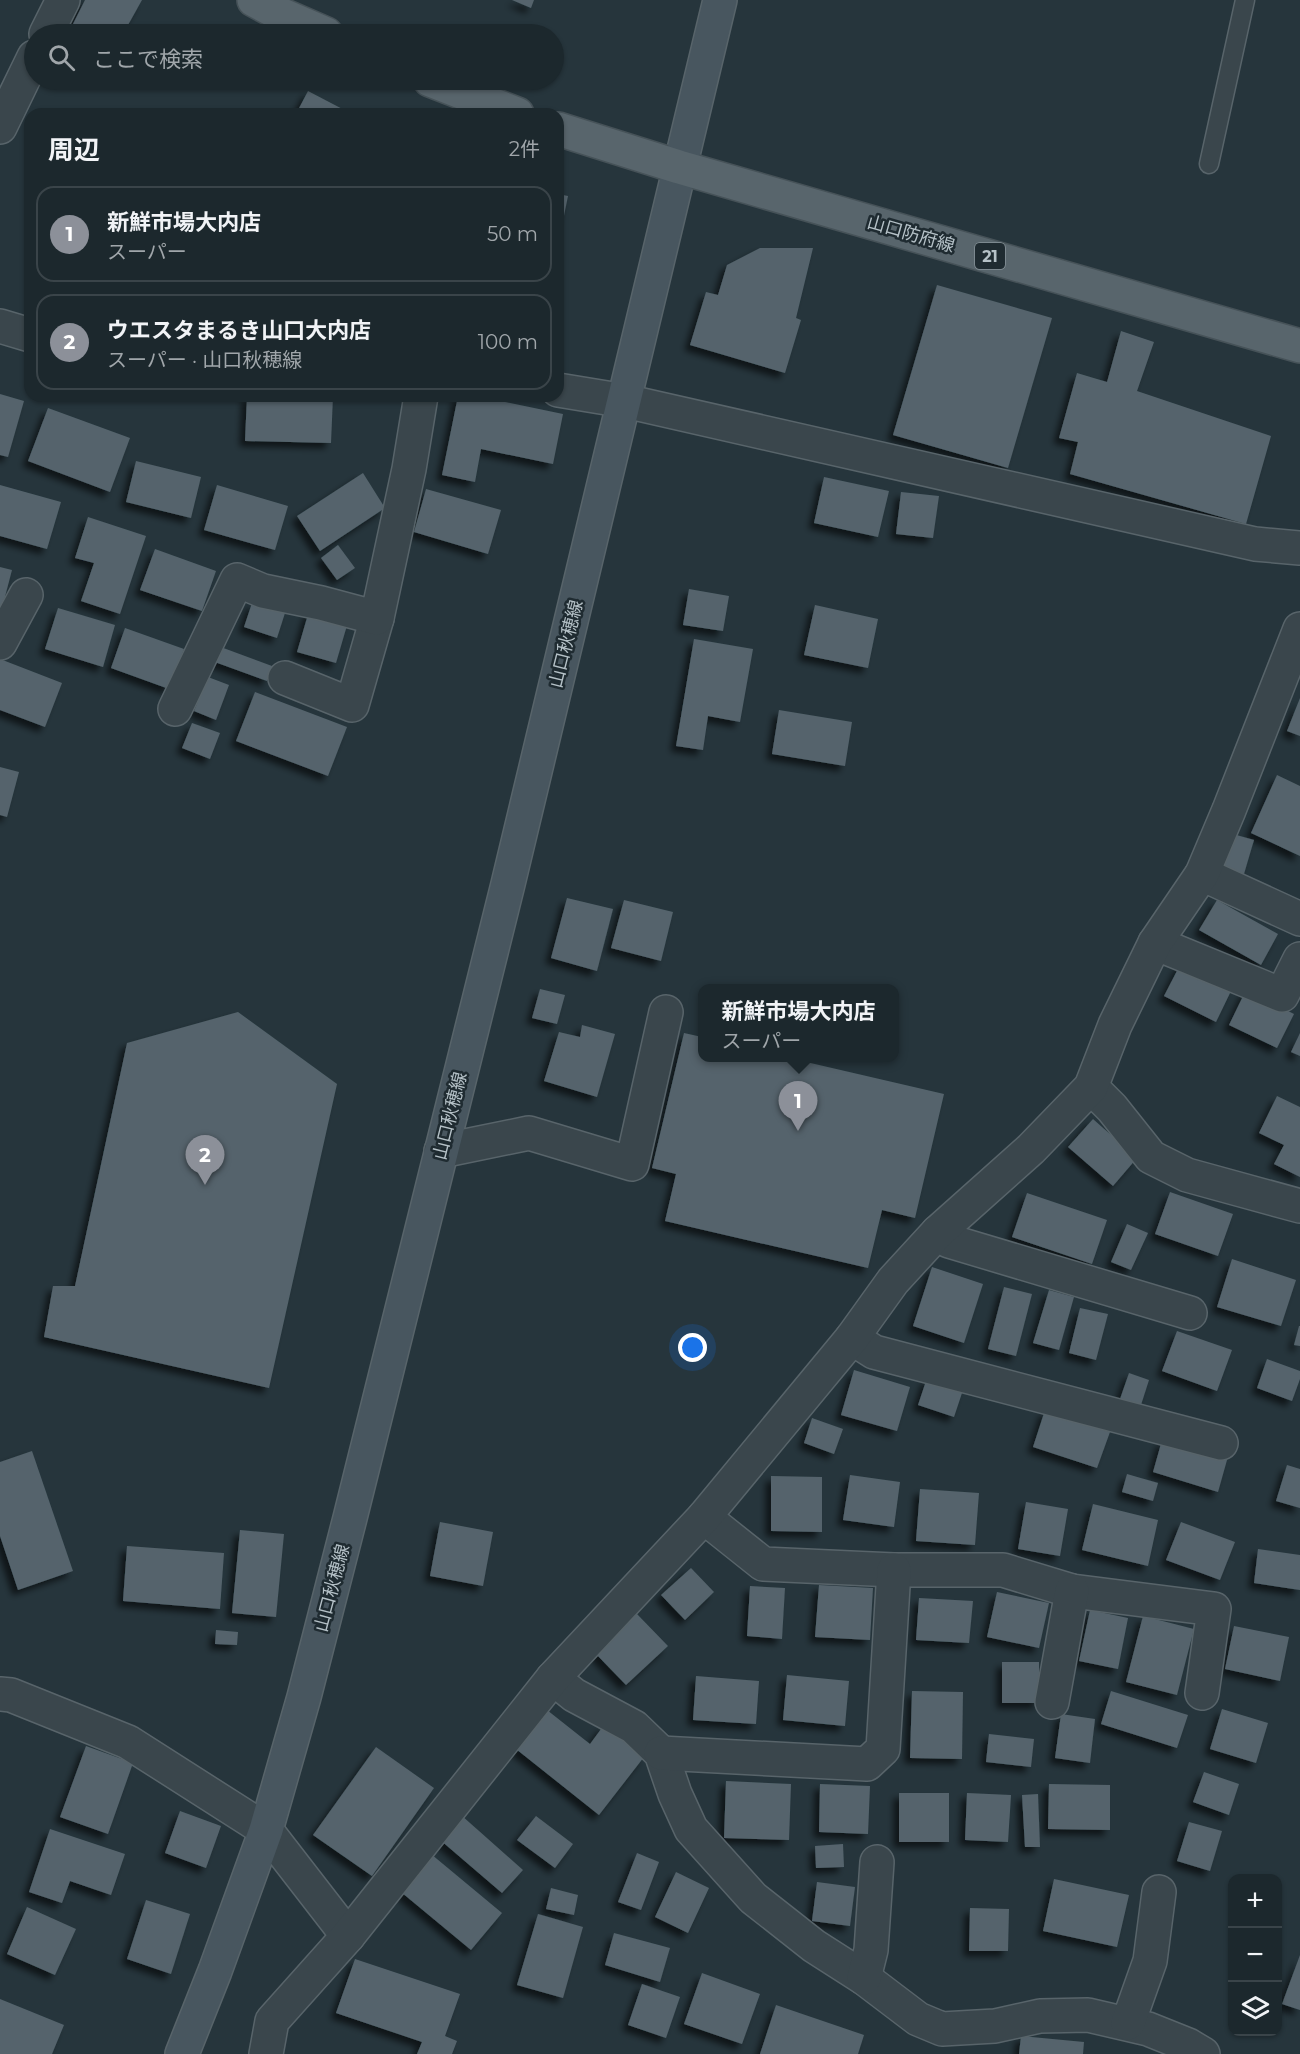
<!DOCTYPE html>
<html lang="ja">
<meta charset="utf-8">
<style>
:root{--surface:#1c282d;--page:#253035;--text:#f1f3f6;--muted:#a0a6aa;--line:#3a4449;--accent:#8c9099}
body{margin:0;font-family:Montserrat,"Noto Sans JP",sans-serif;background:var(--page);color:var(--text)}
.controls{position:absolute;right:18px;bottom:18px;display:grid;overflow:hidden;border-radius:12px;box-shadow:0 2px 4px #0004}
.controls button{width:54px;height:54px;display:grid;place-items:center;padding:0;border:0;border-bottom:2px solid var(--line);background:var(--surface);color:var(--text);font:30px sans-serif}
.you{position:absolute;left:693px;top:1348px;width:21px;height:21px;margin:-15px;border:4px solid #fff;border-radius:50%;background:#1a73e8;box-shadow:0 0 0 9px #1a73e833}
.badge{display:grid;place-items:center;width:39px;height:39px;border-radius:50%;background:var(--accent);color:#fff;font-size:20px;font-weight:700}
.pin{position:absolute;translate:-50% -50px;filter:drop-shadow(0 2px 3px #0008)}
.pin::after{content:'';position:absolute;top:32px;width:21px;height:18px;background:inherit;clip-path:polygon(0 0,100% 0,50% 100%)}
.popup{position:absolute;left:698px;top:984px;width:201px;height:78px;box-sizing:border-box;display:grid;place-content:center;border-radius:12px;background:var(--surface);filter:drop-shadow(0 2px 4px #0005);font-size:20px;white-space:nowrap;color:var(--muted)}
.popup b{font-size:22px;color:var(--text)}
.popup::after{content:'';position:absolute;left:50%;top:100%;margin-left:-12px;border:12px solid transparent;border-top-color:var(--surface)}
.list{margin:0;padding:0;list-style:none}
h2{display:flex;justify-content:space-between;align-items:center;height:78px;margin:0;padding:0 24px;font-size:26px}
h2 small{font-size:20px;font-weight:400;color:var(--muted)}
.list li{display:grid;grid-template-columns:39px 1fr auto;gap:18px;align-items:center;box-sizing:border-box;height:96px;margin:0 12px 12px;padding:0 12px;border:2px solid var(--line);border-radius:18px}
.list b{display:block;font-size:22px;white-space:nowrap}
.list p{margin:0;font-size:20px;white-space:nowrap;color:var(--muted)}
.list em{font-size:20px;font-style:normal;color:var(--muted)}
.icon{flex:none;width:33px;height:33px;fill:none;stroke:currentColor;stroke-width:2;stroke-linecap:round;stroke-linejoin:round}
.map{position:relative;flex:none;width:1300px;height:2054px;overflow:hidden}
.search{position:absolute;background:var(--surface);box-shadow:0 2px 4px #0004;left:24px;top:24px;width:540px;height:66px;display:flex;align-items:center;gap:15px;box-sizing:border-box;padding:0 21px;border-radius:33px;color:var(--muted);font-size:22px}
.panel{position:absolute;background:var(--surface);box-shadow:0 2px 4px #0004;left:24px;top:108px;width:540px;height:294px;border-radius:18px}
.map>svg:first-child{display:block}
.building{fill:#54646c;filter:url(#shadow)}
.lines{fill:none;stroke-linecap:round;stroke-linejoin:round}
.lane-casing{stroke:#58646a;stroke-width:21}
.street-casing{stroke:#58646a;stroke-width:36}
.secondary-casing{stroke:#58646a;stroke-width:36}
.primary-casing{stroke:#465258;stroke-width:36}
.lane{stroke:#3a464c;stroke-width:18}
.street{stroke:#3a464c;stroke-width:33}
.secondary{stroke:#48565f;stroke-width:33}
.primary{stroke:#58656c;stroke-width:33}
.labels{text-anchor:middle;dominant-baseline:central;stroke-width:5;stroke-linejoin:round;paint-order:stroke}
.shield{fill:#1f2b31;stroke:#88949a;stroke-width:1.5}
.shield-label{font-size:16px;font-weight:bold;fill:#b5c1c7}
.street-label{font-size:18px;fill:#b5c1c7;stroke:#1f2b31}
</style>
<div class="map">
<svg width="1300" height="2054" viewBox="0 0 1300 2054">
<defs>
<filter id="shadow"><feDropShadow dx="-5.5" dy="5.5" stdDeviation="3" flood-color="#0009"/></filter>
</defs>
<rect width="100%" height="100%" fill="#26353c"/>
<!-- building -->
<g class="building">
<path d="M 85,0 L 142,0 L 123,34 L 83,34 L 71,28 Z"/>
<path d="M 512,0 L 534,0 L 531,8 Z"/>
<path d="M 308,91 L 352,114 L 296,114 Z"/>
<path d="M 558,194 L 568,196 L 559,240 L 558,240 Z"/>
<path d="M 760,248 L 813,248 L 796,318 L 801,320 L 785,373 L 690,345 L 706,292 L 718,295 L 727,265 Z"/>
<path d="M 937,285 L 1052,318 L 1008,468 L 893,435 Z"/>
<path d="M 1121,331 L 1154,342 L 1137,391 L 1271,436 L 1246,524 L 1070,474 L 1078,442 L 1059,438 L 1077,373 L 1107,382 Z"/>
<path d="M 0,394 L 24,401 L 8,457 L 0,455 Z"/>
<path d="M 247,396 L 333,396 L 331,443 L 245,441 Z"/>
<path d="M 458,396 L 476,396 L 563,414 L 553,464 L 481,449 L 475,482 L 442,475 Z"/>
<path d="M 48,408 L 130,438 L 110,492 L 28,461 Z"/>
<path d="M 136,461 L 201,477 L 191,518 L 126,502 Z"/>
<path d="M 363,473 L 385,508 L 320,551 L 297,516 Z"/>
<path d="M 824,477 L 889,491 L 878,537 L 814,523 Z"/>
<path d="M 0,485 L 61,502 L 47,549 L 0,536 Z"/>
<path d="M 217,485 L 288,506 L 275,550 L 204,530 Z"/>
<path d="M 426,489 L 501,510 L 488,554 L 414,532 Z"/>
<path d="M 901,492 L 939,496 L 933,538 L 896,534 Z"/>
<path d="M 88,517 L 146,536 L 120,614 L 81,601 L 94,563 L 75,558 Z"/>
<path d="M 338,545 L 355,568 L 337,580 L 321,558 Z"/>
<path d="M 155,549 L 216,571 L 202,611 L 140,590 Z"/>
<path d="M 0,567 L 12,570 L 1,612 L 0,612 Z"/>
<path d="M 689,589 L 729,596 L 723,631 L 683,625 Z"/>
<path d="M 252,603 L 285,613 L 277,638 L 244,627 Z"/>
<path d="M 815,605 L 878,619 L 868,668 L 804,655 Z"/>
<path d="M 58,608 L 115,625 L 103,667 L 45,649 Z"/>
<path d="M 309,611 L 348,622 L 336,663 L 297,652 Z"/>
<path d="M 125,628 L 184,649 L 169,689 L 111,668 Z"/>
<path d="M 694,639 L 753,649 L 740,722 L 708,716 L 703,750 L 676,746 Z"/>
<path d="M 218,646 L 272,666 L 267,681 L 212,661 Z"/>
<path d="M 0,659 L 62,683 L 45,727 L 0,710 Z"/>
<path d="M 208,677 L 229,685 L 216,720 L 194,711 Z"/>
<path d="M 255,692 L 347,727 L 328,776 L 236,741 Z"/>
<path d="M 1300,698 L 1300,736 L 1287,731 Z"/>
<path d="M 779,710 L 852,722 L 845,766 L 772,754 Z"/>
<path d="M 192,723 L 220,733 L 210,759 L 182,748 Z"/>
<path d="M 0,767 L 19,772 L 7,817 L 0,815 Z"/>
<path d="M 1277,775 L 1300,786 L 1300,856 L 1251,833 Z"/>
<path d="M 1233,834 L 1254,840 L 1244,874 L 1222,868 Z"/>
<path d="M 567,898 L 613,909 L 597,971 L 551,958 Z"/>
<path d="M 624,900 L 673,912 L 661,961 L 611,948 Z"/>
<path d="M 1217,900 L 1278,934 L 1261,965 L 1199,930 Z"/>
<path d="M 1181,963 L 1232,989 L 1216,1022 L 1164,996 Z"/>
<path d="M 540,989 L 565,995 L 557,1024 L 532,1018 Z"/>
<path d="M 1246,990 L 1294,1014 L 1277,1048 L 1229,1025 Z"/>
<path d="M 238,1012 L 337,1084 L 269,1388 L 44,1337 L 53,1286 L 75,1286 L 127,1043 Z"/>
<path d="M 582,1025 L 615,1034 L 597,1097 L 544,1081 L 559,1032 L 580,1037 Z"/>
<path d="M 684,1033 L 702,1037 L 702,1058 L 789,1058 L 944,1094 L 915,1218 L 882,1210 L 868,1268 L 665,1221 L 676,1174 L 652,1168 Z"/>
<path d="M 1300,1033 L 1300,1056 L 1291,1052 Z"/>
<path d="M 1277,1096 L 1300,1107 L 1300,1177 L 1274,1164 L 1284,1145 L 1259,1133 Z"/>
<path d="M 1093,1119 L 1137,1158 L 1113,1186 L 1068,1147 Z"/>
<path d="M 1170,1192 L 1233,1214 L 1218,1256 L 1155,1234 Z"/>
<path d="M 1027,1193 L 1107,1220 L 1092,1264 L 1012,1237 Z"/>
<path d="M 1127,1224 L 1148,1233 L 1131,1270 L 1111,1262 Z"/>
<path d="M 1232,1259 L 1296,1280 L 1281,1326 L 1217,1307 Z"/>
<path d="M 932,1267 L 983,1284 L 964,1343 L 913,1326 Z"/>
<path d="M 1004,1287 L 1032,1294 L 1016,1356 L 988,1349 Z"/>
<path d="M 1049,1290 L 1074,1297 L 1059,1350 L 1033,1343 Z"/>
<path d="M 1080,1308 L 1108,1314 L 1096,1360 L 1069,1353 Z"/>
<path d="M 1299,1326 L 1300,1326 L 1300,1346 L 1294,1345 Z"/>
<path d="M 1177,1331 L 1232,1350 L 1217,1391 L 1162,1371 Z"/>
<path d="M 1267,1359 L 1300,1371 L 1300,1379 L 1292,1401 L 1257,1388 Z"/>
<path d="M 854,1370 L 910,1387 L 897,1431 L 841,1415 Z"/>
<path d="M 1129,1373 L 1149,1380 L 1141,1405 L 1120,1399 Z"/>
<path d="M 927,1378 L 963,1390 L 954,1417 L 918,1405 Z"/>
<path d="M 1045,1410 L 1110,1432 L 1097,1468 L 1033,1447 Z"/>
<path d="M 812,1418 L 843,1429 L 834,1454 L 804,1443 Z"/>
<path d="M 1162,1440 L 1227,1460 L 1218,1492 L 1153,1472 Z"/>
<path d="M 32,1451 L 73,1571 L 18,1590 L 0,1536 L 0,1462 Z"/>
<path d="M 1287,1465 L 1300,1469 L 1300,1508 L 1276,1501 Z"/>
<path d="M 1127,1474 L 1158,1483 L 1153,1501 L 1122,1492 Z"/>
<path d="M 850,1475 L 900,1482 L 894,1527 L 843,1520 Z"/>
<path d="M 771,1476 L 822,1477 L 822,1532 L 771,1531 Z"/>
<path d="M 920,1489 L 979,1493 L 975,1545 L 916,1541 Z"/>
<path d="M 1026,1502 L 1068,1509 L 1060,1556 L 1018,1549 Z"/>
<path d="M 1093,1504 L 1158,1520 L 1148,1566 L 1082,1550 Z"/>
<path d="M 440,1522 L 493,1532 L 483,1586 L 430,1576 Z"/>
<path d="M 1181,1522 L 1235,1542 L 1220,1580 L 1166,1560 Z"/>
<path d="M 240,1530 L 284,1534 L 276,1617 L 232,1613 Z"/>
<path d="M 127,1546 L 224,1553 L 220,1609 L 123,1601 Z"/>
<path d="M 1258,1549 L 1300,1555 L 1300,1590 L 1254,1583 Z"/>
<path d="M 691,1568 L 714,1592 L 685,1620 L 661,1595 Z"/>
<path d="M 819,1585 L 873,1588 L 870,1640 L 815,1637 Z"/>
<path d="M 750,1586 L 785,1588 L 782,1639 L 747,1636 Z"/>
<path d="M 997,1592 L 1049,1603 L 1039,1648 L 987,1637 Z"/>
<path d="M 919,1598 L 973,1601 L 969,1643 L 916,1640 Z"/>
<path d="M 1090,1610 L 1128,1618 L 1118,1669 L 1079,1661 Z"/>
<path d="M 636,1613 L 668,1646 L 626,1685 L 595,1653 Z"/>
<path d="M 1143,1616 L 1194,1629 L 1177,1695 L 1126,1682 Z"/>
<path d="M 1234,1626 L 1289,1637 L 1280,1681 L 1225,1669 Z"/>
<path d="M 216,1630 L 238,1632 L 237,1645 L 215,1644 Z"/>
<rect x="1002" y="1662" width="37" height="41"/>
<path d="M 787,1675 L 849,1681 L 845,1726 L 783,1720 Z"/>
<path d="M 696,1676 L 759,1681 L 756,1724 L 693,1720 Z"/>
<path d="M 912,1691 L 963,1692 L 962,1759 L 910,1758 Z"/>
<path d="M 1111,1691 L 1188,1715 L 1177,1748 L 1101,1724 Z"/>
<path d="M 1222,1709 L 1268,1723 L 1256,1763 L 1210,1749 Z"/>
<path d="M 547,1710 L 590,1744 L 604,1725 L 644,1757 L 599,1815 L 516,1749 Z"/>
<path d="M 1061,1714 L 1095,1719 L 1090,1763 L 1055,1758 Z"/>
<path d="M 989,1734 L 1034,1739 L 1031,1767 L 986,1762 Z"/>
<path d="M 86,1746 L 133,1763 L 108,1834 L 60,1817 Z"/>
<path d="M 376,1747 L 434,1788 L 372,1876 L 313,1835 Z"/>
<path d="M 1204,1772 L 1239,1784 L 1229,1815 L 1193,1802 Z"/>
<path d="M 726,1781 L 791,1784 L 789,1840 L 724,1838 Z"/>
<path d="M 820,1784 L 870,1786 L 868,1834 L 819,1832 Z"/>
<path d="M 1049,1784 L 1110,1785 L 1110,1830 L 1048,1829 Z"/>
<rect x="899" y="1793" width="50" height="49"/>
<path d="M 967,1793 L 1011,1795 L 1008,1842 L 965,1840 Z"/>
<path d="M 1038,1794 L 1040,1847 L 1025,1847 L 1022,1795 Z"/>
<path d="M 180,1811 L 221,1826 L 206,1868 L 165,1853 Z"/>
<path d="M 461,1815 L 523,1870 L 502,1893 L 439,1839 Z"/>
<path d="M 536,1816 L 573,1844 L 555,1868 L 517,1840 Z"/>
<path d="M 1189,1822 L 1222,1831 L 1210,1871 L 1177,1861 Z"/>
<path d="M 50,1829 L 125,1854 L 111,1895 L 70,1881 L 62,1903 L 29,1892 Z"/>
<path d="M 843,1844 L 844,1867 L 816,1868 L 815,1846 Z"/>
<path d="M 637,1853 L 659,1862 L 641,1910 L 618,1902 Z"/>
<path d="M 431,1854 L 502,1913 L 471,1950 L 401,1892 Z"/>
<path d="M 676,1872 L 709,1888 L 688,1933 L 655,1917 Z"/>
<path d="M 1054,1879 L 1129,1895 L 1117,1947 L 1043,1931 Z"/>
<path d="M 817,1882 L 855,1887 L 850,1926 L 812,1921 Z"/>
<path d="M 551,1888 L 578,1895 L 574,1915 L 546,1909 Z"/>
<path d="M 146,1900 L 190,1914 L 171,1974 L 127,1959 Z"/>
<path d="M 27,1907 L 76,1929 L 55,1975 L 7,1954 Z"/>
<path d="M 970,1908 L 1009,1909 L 1008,1951 L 969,1951 Z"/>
<path d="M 538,1914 L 583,1927 L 563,1998 L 517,1985 Z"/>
<path d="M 614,1933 L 670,1948 L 660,1982 L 605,1965 Z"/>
<path d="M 1300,1955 L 1300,2010 L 1282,2004 Z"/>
<path d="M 355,1959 L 460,1994 L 445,2036 L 457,2041 L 452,2054 L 417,2054 L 422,2042 L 336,2013 Z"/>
<path d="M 702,1973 L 760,1994 L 742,2044 L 684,2024 Z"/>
<path d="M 642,1984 L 680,1997 L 666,2038 L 628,2025 Z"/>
<path d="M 0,1999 L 64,2025 L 52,2054 L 0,2054 Z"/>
<path d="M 776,2005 L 864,2035 L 858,2054 L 760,2054 Z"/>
<path d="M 1021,2036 L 1084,2042 L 1083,2054 L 1019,2054 Z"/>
</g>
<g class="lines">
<!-- lane casing -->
<g class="lane-casing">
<path id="lane" d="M 1209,164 L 1245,0"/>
</g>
<!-- street casing -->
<g class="street-casing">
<g id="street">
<path d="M 46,34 L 63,0"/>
<path d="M 0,127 L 34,57"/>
<path d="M 0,326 L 30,335"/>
<path d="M 558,390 L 625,401 L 1255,544 L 1300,548"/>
<path d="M 0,643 L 26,595"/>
<path d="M 285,678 L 352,705 L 377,618"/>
<path d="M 175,709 L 237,580 L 263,591 L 321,603 L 377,618 L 409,469 L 421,396"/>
<path d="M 1202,874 L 1300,919"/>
<path d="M 1155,943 L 1282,995 L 1300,959"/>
<path d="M 1091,1087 L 1112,1108 L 1151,1157 L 1187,1175 L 1300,1206"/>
<path d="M 441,1151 L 529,1133 L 632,1164 L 666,1012"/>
<path d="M 938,1232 L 949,1241 L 1190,1313"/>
<path d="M 852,1338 L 874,1352 L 1221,1443"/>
<path d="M 704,1517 L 763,1564 L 894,1570 L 1003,1570 L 1072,1591 L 1214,1609 L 1202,1693"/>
<path d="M 553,1678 L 574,1695 L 634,1727 L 661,1753 L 675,1794 L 691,1829 L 753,1898 L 814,1946 L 864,1978 L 918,2019 L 942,2029 L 995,2026 L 1040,2016 L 1088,2015 L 1148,2029 L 1188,2045 L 1203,2054"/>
<path d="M 0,1694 L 11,1695 L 128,1742 L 266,1830 L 348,1936"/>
<path d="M 1052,1702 L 1072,1591"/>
<path d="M 661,1753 L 867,1764 L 883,1749 L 894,1570"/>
<path d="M 864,1978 L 871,1950 L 877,1862"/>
<path d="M 1128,2023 L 1150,1961 L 1159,1892"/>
<path d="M 266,2054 L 272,2021 L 348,1936 L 553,1678 L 704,1517 L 852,1338 L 893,1281 L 938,1232 L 1031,1149 L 1091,1087 L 1115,1025 L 1155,943 L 1202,874 L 1229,810 L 1300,629"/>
</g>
</g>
<!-- secondary casing -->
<g class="secondary-casing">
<path id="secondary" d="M 182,2054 L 215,1971 L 266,1830 L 304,1697 L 350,1518 L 508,884 L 720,0"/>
</g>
<!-- primary casing -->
<g class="primary-casing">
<g id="primary">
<path d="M 254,0 L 280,14 L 326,34"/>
<path d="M 430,80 L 517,114"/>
<path d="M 558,129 L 679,167 L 1300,346"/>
</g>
</g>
<!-- lane -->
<use href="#lane" class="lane"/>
<!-- street -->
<use href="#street" class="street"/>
<!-- secondary -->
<use href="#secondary" class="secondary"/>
<!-- primary -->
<use href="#primary" class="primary"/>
</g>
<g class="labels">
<!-- shield labels -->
<rect class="shield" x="975" y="243" width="30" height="26" rx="4.5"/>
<g class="shield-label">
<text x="990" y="256">21</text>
</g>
<!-- street labels -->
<g class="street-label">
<text transform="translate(911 234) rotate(16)">山口防府線</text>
<text transform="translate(566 644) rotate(-76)">山口秋穂線</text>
<text transform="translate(450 1116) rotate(-76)">山口秋穂線</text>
<text transform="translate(332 1588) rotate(-75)">山口秋穂線</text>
</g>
</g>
</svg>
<div class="controls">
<button>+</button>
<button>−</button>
<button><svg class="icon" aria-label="layers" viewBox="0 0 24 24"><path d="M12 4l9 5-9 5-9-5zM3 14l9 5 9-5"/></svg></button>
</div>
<div class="you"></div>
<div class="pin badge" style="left:798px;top:1131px">1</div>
<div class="popup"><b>新鮮市場大内店</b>スーパー</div>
<div class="pin badge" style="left:205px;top:1185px">2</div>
<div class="search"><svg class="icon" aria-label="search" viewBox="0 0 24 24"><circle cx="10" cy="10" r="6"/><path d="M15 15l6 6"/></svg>ここで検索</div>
<section class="panel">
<h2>周辺<small>2件</small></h2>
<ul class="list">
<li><span class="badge">1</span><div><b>新鮮市場大内店</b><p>スーパー</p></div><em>50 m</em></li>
<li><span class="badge">2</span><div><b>ウエスタまるき山口大内店</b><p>スーパー · 山口秋穂線</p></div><em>100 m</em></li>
</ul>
</section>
</div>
